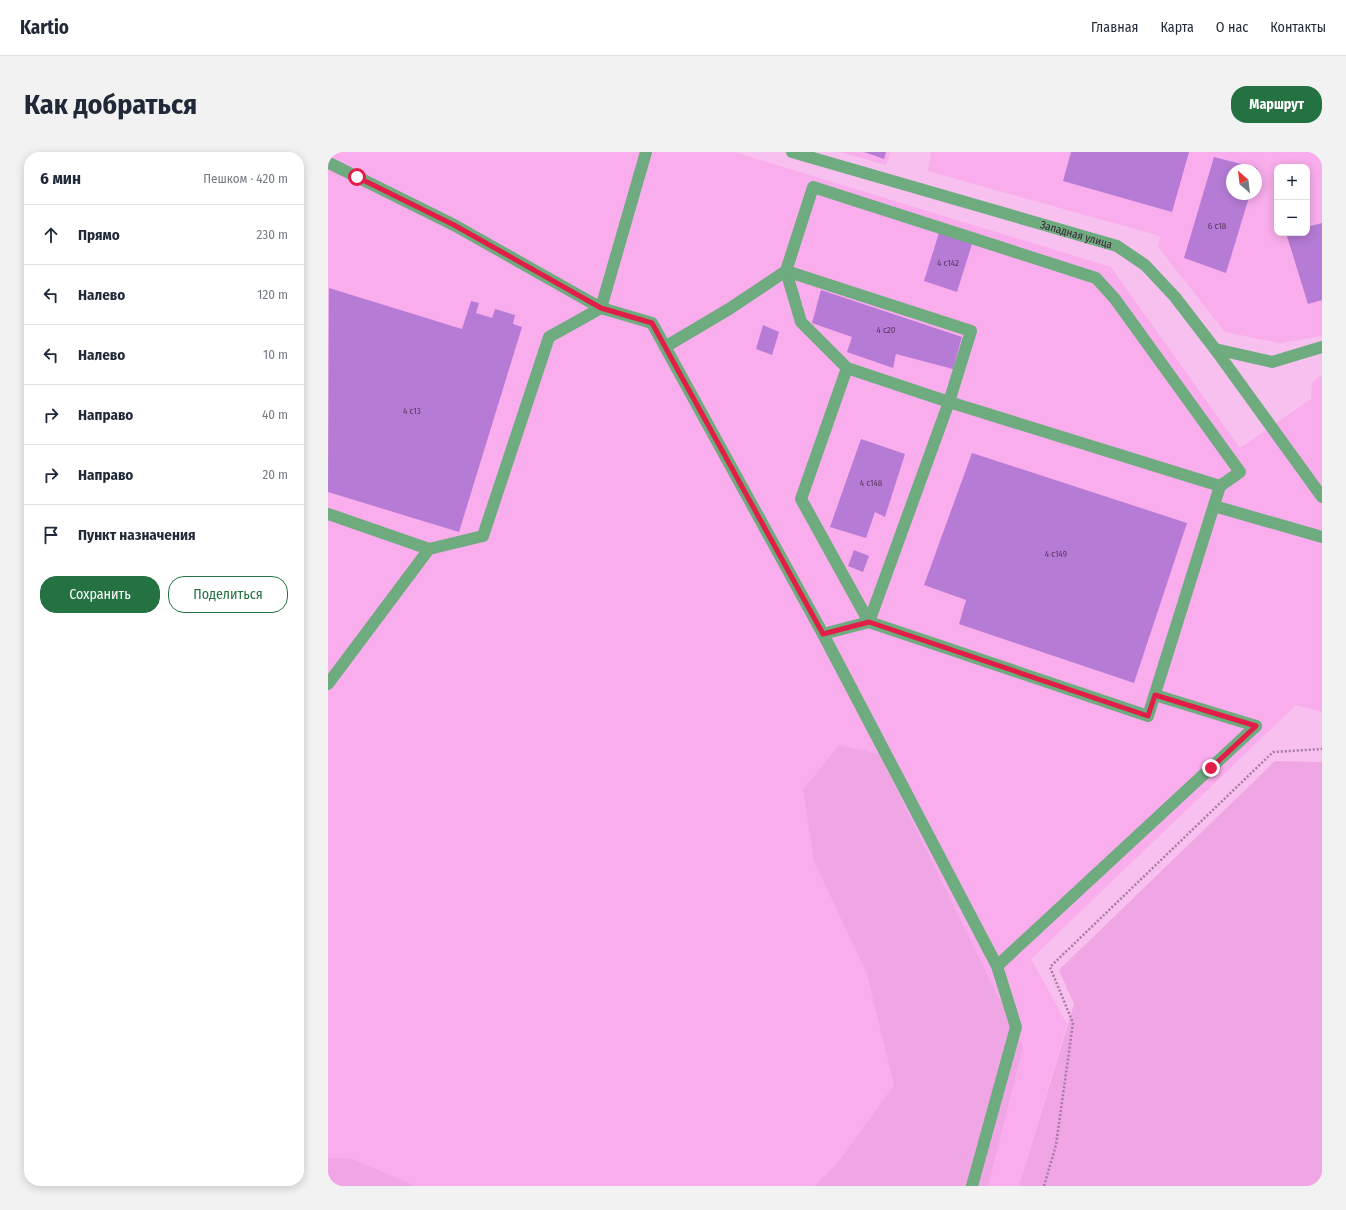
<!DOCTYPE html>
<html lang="ru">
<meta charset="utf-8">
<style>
:root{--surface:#fff;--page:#f2f2f3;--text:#1f2937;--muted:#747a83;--line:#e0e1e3;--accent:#247242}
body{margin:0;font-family:"Fira Sans Condensed",sans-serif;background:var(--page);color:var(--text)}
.controls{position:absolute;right:12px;top:12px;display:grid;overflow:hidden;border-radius:8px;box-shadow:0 2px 10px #0003}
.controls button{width:36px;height:36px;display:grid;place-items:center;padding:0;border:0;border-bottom:1px solid var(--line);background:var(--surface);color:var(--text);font:20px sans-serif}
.compass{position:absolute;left:898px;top:12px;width:36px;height:36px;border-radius:50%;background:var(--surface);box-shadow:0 2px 10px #0003;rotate:332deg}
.stop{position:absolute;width:12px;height:12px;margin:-9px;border:3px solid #e11d48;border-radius:50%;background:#fff}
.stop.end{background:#e11d48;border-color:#fff;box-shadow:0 1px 4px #0008}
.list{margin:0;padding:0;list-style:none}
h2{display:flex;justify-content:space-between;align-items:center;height:52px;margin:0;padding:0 16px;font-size:17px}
h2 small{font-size:13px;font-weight:400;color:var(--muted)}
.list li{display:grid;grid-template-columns:26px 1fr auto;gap:12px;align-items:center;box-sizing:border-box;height:60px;padding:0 16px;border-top:1px solid var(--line)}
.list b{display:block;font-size:15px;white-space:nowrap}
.list em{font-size:13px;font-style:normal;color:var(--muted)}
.actions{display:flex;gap:8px;padding:12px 16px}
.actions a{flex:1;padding:9px 0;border:1px solid var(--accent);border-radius:16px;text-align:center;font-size:14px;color:var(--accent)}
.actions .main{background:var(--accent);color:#fff}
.icon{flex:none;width:22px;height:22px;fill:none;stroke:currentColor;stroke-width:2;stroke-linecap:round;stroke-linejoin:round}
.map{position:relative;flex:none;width:994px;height:1034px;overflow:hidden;border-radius:16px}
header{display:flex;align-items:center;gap:24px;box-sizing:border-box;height:56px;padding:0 20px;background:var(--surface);border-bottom:1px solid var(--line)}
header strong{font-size:19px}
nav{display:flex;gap:22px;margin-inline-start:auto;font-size:14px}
.intro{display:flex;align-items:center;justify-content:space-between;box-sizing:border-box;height:96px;padding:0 24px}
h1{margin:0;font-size:28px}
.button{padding:10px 18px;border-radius:16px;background:var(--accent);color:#fff;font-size:14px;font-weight:700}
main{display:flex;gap:24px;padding:0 24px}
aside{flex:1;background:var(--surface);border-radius:16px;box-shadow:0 2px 10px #0003}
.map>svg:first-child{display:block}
.built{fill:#f9adec;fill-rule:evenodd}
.green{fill:#f0a6e4}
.building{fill:#b57bd5}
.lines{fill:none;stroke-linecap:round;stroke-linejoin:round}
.path{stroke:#a67b9f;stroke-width:2.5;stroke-dasharray:2 2;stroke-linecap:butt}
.lane{stroke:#6eab7f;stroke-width:12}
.street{stroke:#6eab7f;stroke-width:12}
.route{stroke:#e11d48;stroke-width:5}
.labels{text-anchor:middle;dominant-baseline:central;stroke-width:3.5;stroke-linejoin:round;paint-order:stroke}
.number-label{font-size:9px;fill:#5b3860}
.street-label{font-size:11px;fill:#3d2239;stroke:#f8c0ee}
</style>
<header>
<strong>Kartio</strong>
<nav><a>Главная</a><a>Карта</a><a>О нас</a><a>Контакты</a></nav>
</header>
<div class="intro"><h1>Как добраться</h1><a class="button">Маршрут</a></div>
<main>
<aside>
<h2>6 мин<small>Пешком · 420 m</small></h2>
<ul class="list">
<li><svg class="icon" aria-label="ahead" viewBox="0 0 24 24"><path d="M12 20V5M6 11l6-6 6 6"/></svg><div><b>Прямо</b></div><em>230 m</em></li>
<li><svg class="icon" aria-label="left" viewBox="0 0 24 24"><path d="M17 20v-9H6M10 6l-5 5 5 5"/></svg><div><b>Налево</b></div><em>120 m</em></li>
<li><svg class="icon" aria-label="left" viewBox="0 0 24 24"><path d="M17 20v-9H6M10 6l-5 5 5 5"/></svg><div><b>Налево</b></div><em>10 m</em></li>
<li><svg class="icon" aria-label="right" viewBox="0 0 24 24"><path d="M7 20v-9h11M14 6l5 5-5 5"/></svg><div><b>Направо</b></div><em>40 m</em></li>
<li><svg class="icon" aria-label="right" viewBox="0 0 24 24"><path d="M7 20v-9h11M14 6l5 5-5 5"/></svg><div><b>Направо</b></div><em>20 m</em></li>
<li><svg class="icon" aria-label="arrive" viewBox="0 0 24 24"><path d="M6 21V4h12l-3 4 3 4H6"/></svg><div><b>Пункт назначения</b></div></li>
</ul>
<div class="actions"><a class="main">Сохранить</a><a>Поделиться</a></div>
</aside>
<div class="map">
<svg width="994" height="1034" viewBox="0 0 994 1034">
<rect width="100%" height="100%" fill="#f8c0ee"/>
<!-- built -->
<g class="built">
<path d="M 0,0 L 406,0 L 783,115 L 912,296 L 983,247 L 984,230 L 994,223 L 994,560 L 968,553 L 703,807 L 739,872 L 691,1034 L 0,1034 Z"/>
<path d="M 512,0 L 563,0 L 558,13 Z"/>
<path d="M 603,0 L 994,0 L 994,184 L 952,191 L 897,180 L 830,95 L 832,84 L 600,19 ZM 949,15 L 979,15 L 979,81 L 949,81 ZM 904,18 L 928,18 L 928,42 L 904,42 Z"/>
</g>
<!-- green -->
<g class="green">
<path d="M 511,593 L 551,602 L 695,895 L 660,1034 L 486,1034 L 509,1012 L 566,933 L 539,822 L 486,709 L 475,638 Z"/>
<path d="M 947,609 L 994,610 L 994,1034 L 691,1034 L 746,852 L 731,818 Z"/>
<path d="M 0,1006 L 21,1006 L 88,1034 L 0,1034 Z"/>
</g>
<!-- building -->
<g class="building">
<path d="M 536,0 L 558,0 L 556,7 Z"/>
<path d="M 743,0 L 861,0 L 844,60 L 735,29 Z"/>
<path d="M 886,5 L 929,16 L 929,18 L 904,18 L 904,42 L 922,42 L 898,121 L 856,106 Z"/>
<path d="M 994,71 L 994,148 L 980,152 L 958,81 L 979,81 L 979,75 Z"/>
<path d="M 611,81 L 644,92 L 629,140 L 596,129 Z"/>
<path d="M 1,136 L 134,177 L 143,149 L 151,151 L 148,161 L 164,166 L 167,157 L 187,163 L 185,172 L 194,175 L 131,380 L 0,340 Z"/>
<path d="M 493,138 L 634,185 L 625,217 L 568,202 L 565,216 L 519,200 L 524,185 L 484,171 Z"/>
<path d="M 435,173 L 451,180 L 444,203 L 428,197 Z"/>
<path d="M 533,287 L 577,302 L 557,365 L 547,360 L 538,386 L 502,375 Z"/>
<path d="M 644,301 L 859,371 L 806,531 L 631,472 L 638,448 L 596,433 Z"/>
<path d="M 526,398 L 541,404 L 535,420 L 520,414 Z"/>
</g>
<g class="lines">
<!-- path -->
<path class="path" d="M 716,1034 L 728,993 L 745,871 L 722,815 L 945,600 L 994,597"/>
<!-- lane -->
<g class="lane">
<path d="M 318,0 L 273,156 L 324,171 L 495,482 L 669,814 L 688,875 L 644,1034"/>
<path d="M 458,119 L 643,179 L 621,250 L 519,216 L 473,347 L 541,470 L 820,564 L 892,334 L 621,250 L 541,470 L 495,482"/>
<path d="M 458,119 L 473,170 L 519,216"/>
<path d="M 337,195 L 401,157 L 458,119 L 485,35 L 768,126 L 787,147 L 912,320 L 892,334"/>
<path d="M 887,197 L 994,345"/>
<path d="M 886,354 L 994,385"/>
<path d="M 0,362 L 101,397"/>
<path d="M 0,532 L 101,397 L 155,384 L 221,185 L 273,156 L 126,73 L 1,11"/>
<path d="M 827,543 L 928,574"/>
<path d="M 669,814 L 928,574"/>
</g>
<!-- street -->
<path class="street" id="s1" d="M 464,0 L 789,94 L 817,113 L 847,145 L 887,197 L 944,210 L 994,195"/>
</g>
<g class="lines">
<!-- route -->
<path class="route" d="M 29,25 L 126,73 L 273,156 L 324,171 L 495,482 L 541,470 L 820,564 L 827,543 L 928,574 L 883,616"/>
</g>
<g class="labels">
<!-- number labels -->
<g class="number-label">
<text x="889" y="74">6 с18</text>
<text x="620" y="111">4 с142</text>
<text x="558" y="178">4 с20</text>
<text x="84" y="259">4 с13</text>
<text x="543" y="331">4 с148</text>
<text x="728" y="402">4 с149</text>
</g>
<!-- street labels -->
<g class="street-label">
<text stroke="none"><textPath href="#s1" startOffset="296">Западная улица</textPath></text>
</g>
</g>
</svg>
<div class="controls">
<button>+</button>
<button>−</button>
</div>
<svg class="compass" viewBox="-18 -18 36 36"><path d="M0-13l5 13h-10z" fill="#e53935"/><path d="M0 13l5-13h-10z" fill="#747a83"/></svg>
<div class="stop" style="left:29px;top:25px"></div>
<div class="stop end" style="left:883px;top:616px"></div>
</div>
</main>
